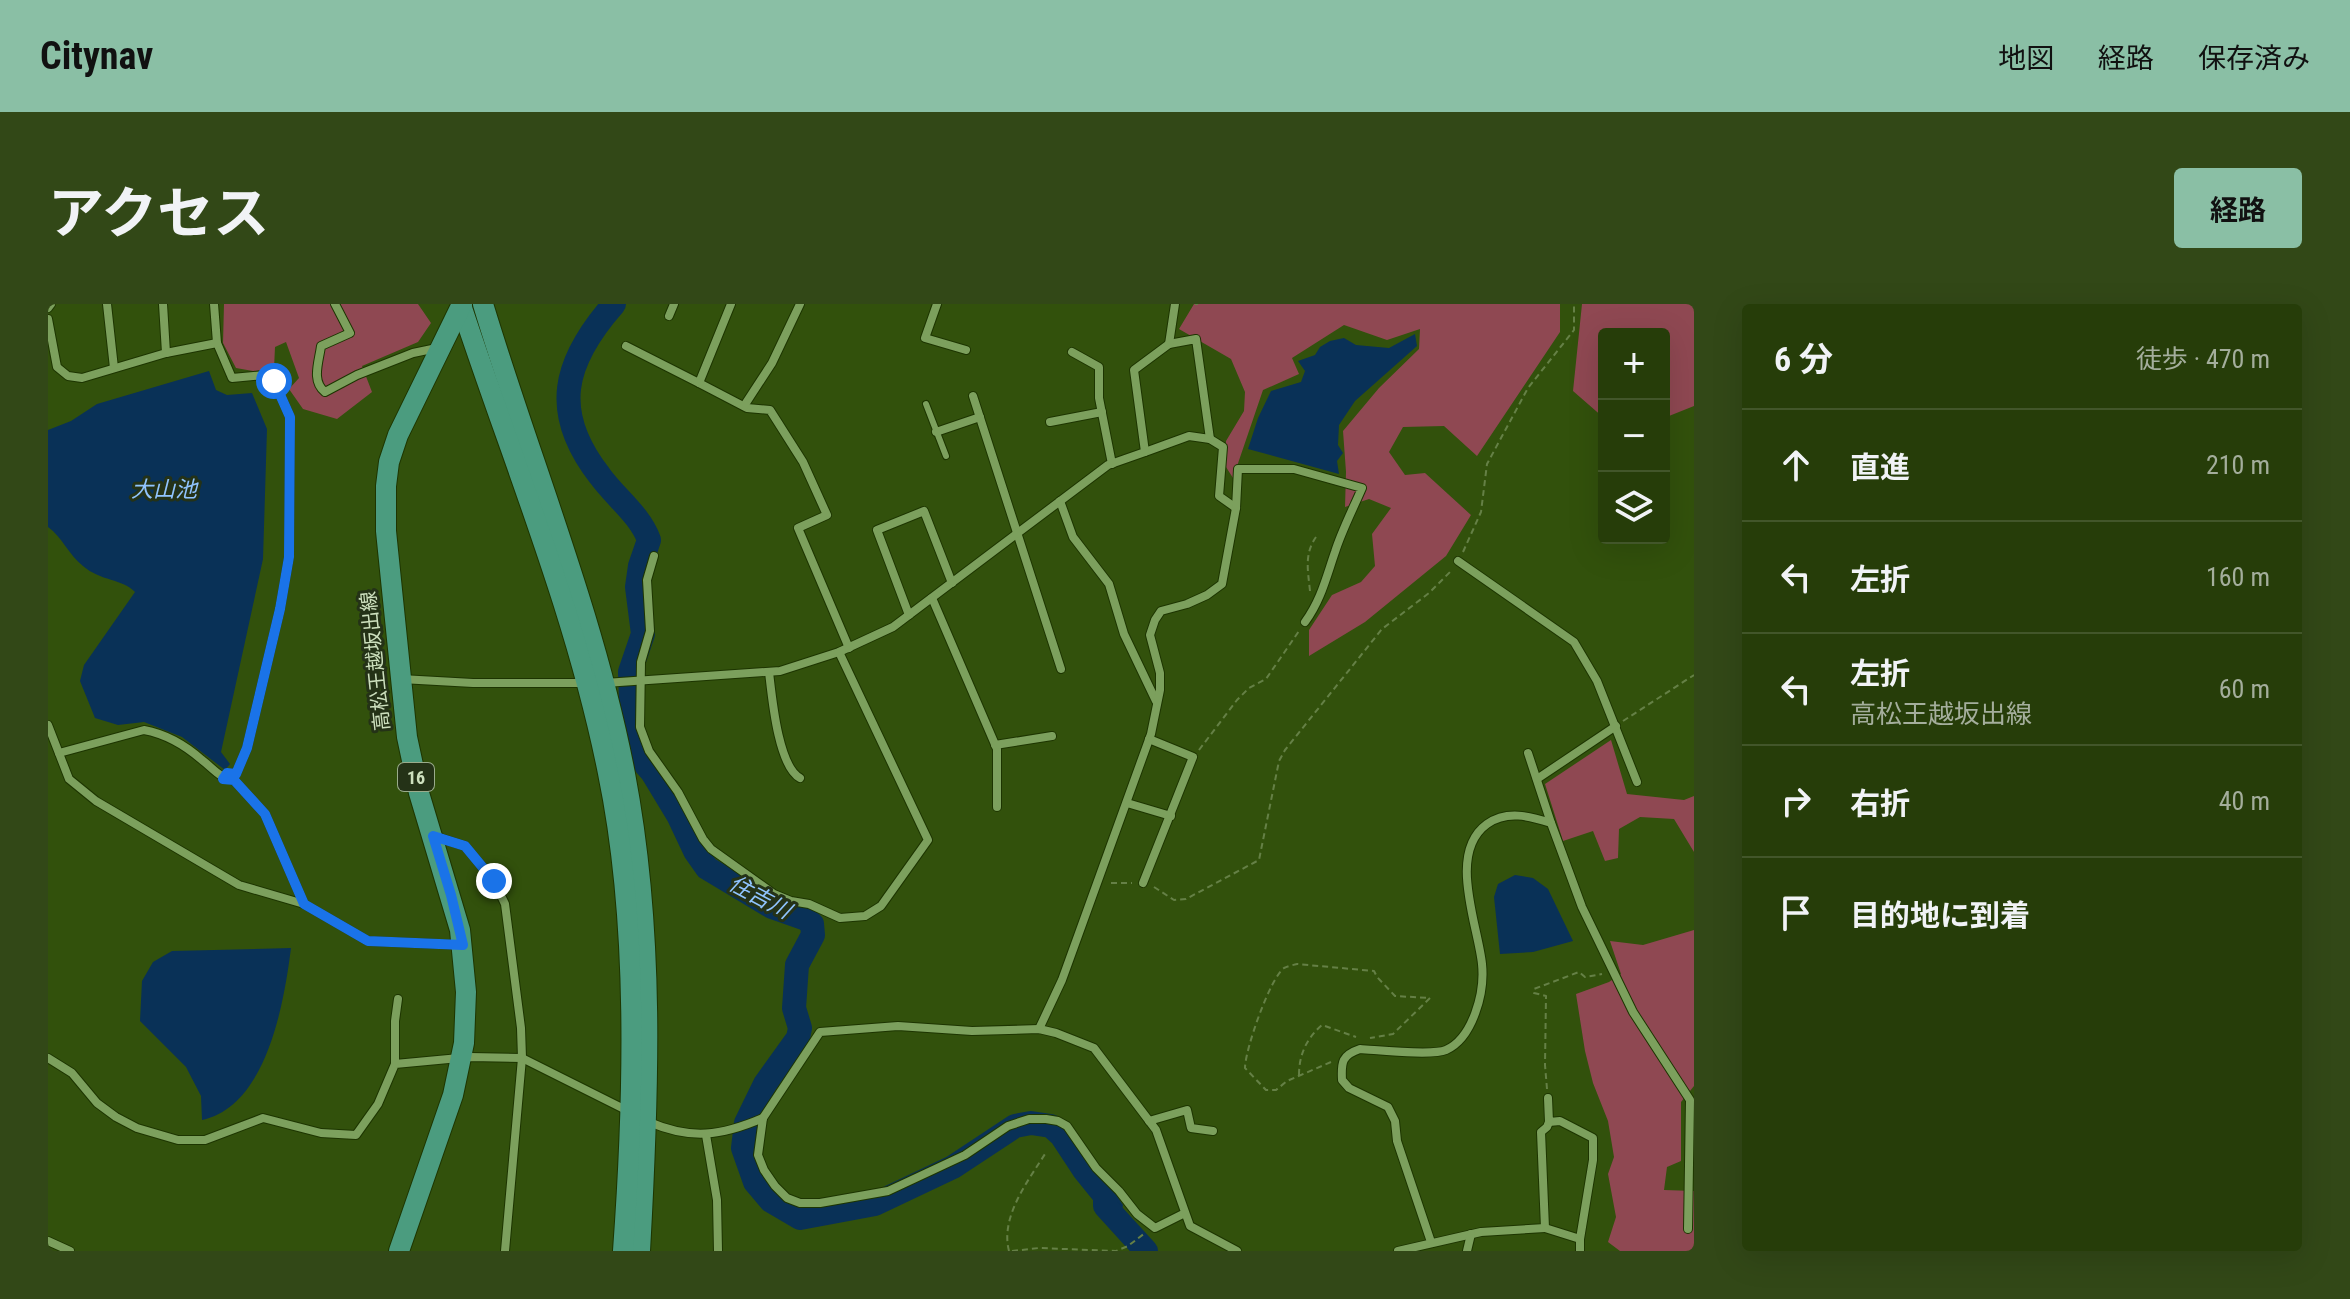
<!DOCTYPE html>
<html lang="ja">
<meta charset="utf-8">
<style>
:root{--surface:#263d09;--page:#324817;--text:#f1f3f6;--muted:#a4ae9c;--line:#42562a;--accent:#8abfa5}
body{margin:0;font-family:"Roboto Condensed","Noto Sans JP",sans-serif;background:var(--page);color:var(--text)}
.controls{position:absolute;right:24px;top:24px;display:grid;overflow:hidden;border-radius:8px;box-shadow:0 8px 32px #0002}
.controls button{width:72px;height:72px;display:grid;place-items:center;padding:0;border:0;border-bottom:2px solid var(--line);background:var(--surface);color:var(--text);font:40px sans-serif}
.stop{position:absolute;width:24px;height:24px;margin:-18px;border:6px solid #1a73e8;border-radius:50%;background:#fff}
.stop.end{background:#1a73e8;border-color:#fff;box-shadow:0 2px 8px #0008}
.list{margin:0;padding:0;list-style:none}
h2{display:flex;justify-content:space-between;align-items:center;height:104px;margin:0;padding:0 32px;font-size:34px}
h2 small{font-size:26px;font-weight:400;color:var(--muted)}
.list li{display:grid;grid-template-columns:52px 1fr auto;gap:24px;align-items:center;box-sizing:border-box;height:112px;padding:0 32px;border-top:2px solid var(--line)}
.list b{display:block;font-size:30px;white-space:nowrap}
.list p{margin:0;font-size:26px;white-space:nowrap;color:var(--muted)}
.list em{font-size:26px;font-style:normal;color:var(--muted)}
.icon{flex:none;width:44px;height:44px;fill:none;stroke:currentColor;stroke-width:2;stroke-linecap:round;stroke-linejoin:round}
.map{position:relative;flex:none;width:1646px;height:947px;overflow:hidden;border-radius:8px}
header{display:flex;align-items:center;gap:48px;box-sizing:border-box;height:112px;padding:0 40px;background:var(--accent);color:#111}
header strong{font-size:38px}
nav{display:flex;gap:44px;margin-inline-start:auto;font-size:28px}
.intro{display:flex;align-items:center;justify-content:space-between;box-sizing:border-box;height:192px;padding:0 48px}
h1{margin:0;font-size:56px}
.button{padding:20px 36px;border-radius:8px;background:var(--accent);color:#111;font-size:28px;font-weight:700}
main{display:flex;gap:48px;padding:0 48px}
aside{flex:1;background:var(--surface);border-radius:8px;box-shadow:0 8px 32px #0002}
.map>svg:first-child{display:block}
.green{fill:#8f4852}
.water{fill:#093157}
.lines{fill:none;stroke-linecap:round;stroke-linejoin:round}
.river{stroke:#093157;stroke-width:24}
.service-casing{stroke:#1d3501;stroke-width:8}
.minor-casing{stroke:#1d3501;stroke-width:10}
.primary-casing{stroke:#1d3501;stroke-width:22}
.path{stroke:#658046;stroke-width:2;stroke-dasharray:6 4;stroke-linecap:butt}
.service{stroke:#7ca05d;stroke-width:6}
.minor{stroke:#7ca05d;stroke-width:8}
.primary{stroke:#4b9c7f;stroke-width:20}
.route{stroke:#1a73e8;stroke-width:10}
.labels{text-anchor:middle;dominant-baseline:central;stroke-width:6;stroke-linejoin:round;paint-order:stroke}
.shield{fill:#243217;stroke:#9aac8c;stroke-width:2}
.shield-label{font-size:18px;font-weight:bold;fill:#cde0be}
.street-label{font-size:20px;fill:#cde0be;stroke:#243217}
.water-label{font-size:22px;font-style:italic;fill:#90c4fe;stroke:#243217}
</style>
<header>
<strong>Citynav</strong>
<nav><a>地図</a><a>経路</a><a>保存済み</a></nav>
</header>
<div class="intro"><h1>アクセス</h1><a class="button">経路</a></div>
<main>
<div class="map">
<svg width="1646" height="947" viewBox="0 0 1646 947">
<rect width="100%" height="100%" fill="#32510c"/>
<!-- green -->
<g class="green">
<path d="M 176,0 L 370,0 L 383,19 L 370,38 L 314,62 L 324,88 L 289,115 L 255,105 L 241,85 L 251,74 L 238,38 L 227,43 L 226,65 L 205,67 L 188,64 L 175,39 Z"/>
<path d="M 1146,0 L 1512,0 L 1512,28 L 1429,152 L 1396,122 L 1355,123 L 1341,148 L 1357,171 L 1377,169 L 1423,211 L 1398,252 L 1317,318 L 1261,352 L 1261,326 L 1284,291 L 1313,278 L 1327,262 L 1324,230 L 1343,204 L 1321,195 L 1297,203 L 1298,168 L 1295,127 L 1331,84 L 1371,45 L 1372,25 L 1339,36 L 1296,21 L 1244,54 L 1251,70 L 1215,86 L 1185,174 L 1178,163 L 1178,137 L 1196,107 L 1197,88 L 1183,55 L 1131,25 Z"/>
<path d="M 1534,0 L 1646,0 L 1646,102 L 1616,114 L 1616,30 L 1556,30 L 1556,114 L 1525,87 Z"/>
<path d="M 1563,436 L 1579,490 L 1636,496 L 1646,492 L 1646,548 L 1626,515 L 1592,513 L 1571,525 L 1570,554 L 1557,557 L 1545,527 L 1515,537 L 1497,480 Z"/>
<path d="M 1646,626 L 1646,782 L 1633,798 L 1633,857 L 1619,863 L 1616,886 L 1646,887 L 1646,947 L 1572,947 L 1560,938 L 1568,913 L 1560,870 L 1566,853 L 1560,817 L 1545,779 L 1537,747 L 1528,690 L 1561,678 L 1573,670 L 1562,637 L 1595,641 Z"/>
</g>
<!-- water -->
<g class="water">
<path d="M 1367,30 L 1369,42 L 1307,97 L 1291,121 L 1290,141 L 1295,149 L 1289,157 L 1291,170 L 1200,145 L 1210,114 L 1223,87 L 1253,78 L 1257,67 L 1250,57 L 1267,51 L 1272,43 L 1282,37 L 1296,34 L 1308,41 L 1341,44 Z"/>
<path d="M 161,67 L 168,86 L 179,91 L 204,89 L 219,125 L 215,255 L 173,448 L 182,460 L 177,466 L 134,433 L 96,418 L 70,421 L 47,414 L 32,377 L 36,361 L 87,288 C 75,275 52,277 35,262 C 21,251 14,233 0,223 L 0,126 L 23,117 L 49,100 Z"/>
<path d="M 1467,571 L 1485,574 L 1500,585 L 1525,637 L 1485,648 L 1452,650 L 1446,593 L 1450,580 Z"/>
<path d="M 243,644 C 236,699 219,802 154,816 L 153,792 L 138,763 L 92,717 L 94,677 L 105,658 L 124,647 Z"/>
<path d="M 1065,886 L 1075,901 L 1073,910 L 1063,904 L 1104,947 L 1090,947 L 1087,944 L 1051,896 Z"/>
</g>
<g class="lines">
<!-- river -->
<path class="river" d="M 566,0 C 515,58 502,108 552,172 C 568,194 592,211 601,236 L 592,262 L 589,283 L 595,330 L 582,368 L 584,426 L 590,452 L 604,468 L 630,511 L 647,547 L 659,564 L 724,603 L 758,615 L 764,620 L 765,631 L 749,661 L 746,704 L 752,724 L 750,734 L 717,780 L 698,819 L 695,844 L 707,878 L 723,897 L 752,914 L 827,900 L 905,863 L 967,822 L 983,819 L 1003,822 L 1013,831 L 1036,866 L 1057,892 L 1057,902 L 1098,947"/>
<!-- service casing -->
<g class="service-casing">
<path id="service" d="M 878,100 L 898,152"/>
</g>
<!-- minor casing -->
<g class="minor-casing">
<g id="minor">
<path d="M 59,0 L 66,64"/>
<path d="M 287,0 L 302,29 L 273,42 C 271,58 263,77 277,88 L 309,71 L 365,49 L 389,44"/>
<path d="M 683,0 L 651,79 L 699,104 L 722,106 L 755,158 L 779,211 L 750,224 L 801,344"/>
<path d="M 889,0 L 877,34 L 918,46"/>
<path d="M 0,4 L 3,0"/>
<path d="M 621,12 L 626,0"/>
<path d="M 0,15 L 9,63 L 20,72 L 34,74 L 118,49 L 115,0"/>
<path d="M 169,39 L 184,74 L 217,71 L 226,77 L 242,113 L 241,253 L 232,305 L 199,444 L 188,470 L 179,469 L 175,475"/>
<path d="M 578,42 L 651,79"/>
<path d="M 1024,48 L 1051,63 L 1051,94 L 1064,160"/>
<path d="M 118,49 L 169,39 L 166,0"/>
<path d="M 925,92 L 1013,365"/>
<path d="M 696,102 L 724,59 L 752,0"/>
<path d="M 1002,118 L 1054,108"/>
<path d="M 888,128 L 932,113"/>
<path d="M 1162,135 L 1175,143 L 1171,192 L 1188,204"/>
<path d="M 1097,148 L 1141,132 L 1162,135 L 1148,35 L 1121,40"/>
<path d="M 1012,197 L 1025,233 L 1061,280 L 1076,330 L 1108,397"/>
<path d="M 606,252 L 599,276 L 602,327 L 593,358 L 592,423 L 601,447 L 630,488 L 655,535 L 663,545 L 726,590 L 743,597 L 761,600 L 792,614 L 817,612 L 833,602 L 880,536 L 791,348"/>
<path d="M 1410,257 L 1526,338 L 1549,377 L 1589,478"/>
<path d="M 884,294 L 949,445 L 949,503"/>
<path d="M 861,311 L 829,226 L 876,207 L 904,279"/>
<path d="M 721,368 C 724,393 730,462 752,474"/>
<path d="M 353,375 L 425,379 L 539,379"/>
<path d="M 557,379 L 732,367 L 791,348 L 845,323 L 1060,161 L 1097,148 L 1086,66 L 1121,40 L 1127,0"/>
<path d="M 0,421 L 21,475 L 48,497 L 191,581 L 256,600 L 320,637 L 414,641"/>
<path d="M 947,441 L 1004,432"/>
<path d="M 11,449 L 96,426 C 118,430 138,442 154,456 C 166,465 171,474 186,476 L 217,510 L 256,600"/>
<path d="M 1480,449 L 1503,519"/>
<path d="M 1489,475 L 1568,422"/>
<path d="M 1079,499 L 1123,512"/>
<path d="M 386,532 L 417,542 L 446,577 L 457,600 L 473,724 L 474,754 L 457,947"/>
<path d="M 1095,579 L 1145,453 L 1101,435"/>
<path d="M 991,725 L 1014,676 L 1103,430 L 1112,386 L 1112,369 L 1102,331 L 1107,316 L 1113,307 L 1139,300 L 1159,291 L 1174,280 L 1188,204 L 1190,165 L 1246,165 L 1314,184 C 1305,205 1294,226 1287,248 C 1278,274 1273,296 1257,318"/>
<path d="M 0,754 L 24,769 L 49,799 L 68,813 L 89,824 L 130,836 L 157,836 L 215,814 L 273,829 L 308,831 L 330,800 L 347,760 L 422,753 L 474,754 L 578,806"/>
<path d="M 347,760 L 347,717 L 350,695"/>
<path d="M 1500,794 L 1501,818 L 1512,817 L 1545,834 L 1545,856 L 1532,935"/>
<path d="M 1101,817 L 1139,806 L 1143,824 L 1165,827"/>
<path d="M 601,818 C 643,836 673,832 715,814"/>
<path d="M 658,831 L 669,896 L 670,947"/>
<path d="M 1137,909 L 1107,924 L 1089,910 L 1071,887 L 1048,864 L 1019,822 L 1010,817 L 998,815 L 981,815 L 960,822 L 917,851 L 840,887 L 772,899 L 752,899 L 739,894 L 727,882 L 716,866 L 710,851 L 715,814 L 772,728 L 850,722 L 924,727 L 991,725 L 1008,729 L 1046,744 L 1108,826 L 1142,922 L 1189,947"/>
<path d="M 1497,924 L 1532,935 L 1532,947"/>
<path d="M 0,937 L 22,947"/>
<path d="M 1383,938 L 1349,837 L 1347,817 L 1340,803 L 1301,784 L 1294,776 C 1293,758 1294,751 1312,745 C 1330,746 1384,752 1398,746 C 1425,734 1437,688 1434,660 C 1430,621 1399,549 1439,520 C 1459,506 1481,512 1503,519 L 1534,603 L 1585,708 L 1642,796 L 1640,925"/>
<path d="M 1350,947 L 1433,928 L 1497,924 L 1493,828 L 1499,823 L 1501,818"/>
<path d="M 1419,947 L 1423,930"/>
</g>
</g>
<!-- primary casing -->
<g class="primary-casing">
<g id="primary">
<path d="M 435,0 C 482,156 546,309 577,470 C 607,628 601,787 592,947"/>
<path d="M 413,1 C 464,156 528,309 560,469 C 591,619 586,795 575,947"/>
<path d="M 351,947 L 405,791 L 416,739 L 418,688 L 412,626 L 371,489 L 359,433 L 338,227 L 338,182 L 341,158 L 350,131 L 414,0"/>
</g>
</g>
<!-- path -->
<g class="path">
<path d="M 1147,0 L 1150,0"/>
<path d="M 1415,248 L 1433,208 L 1439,160 L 1480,84 L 1526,26 L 1526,0"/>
<path d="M 1262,287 C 1260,267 1256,250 1268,233"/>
<path d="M 1575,417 L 1646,371"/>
<path d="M 1151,446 L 1189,396 L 1201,384 L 1218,375 L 1251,327"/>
<path d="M 1063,579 L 1084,579"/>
<path d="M 1106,583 L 1126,596 L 1138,595 L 1211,556 L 1231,457 L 1237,446 L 1334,325 L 1381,289 L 1403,267"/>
<path d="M 1283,758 L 1239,777 L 1228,786 L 1218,786 L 1197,764 C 1197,746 1222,674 1236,664 C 1240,662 1245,661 1249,660 L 1326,667 L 1329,673 L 1347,692 L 1382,694 L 1345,730 L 1322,734"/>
<path d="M 1251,771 C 1251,750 1259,734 1274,721 L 1308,733"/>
<path d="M 1499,785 L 1497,761 L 1498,692 L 1486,689 L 1486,685 L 1531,668 L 1537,673 L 1554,670"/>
<path d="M 961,947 C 952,913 980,877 997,850"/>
<path d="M 964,947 L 991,944 L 1068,947 L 1080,942 L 1097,929"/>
</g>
<!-- service -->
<use href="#service" class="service"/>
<!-- minor -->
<use href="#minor" class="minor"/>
<!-- primary -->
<use href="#primary" class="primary"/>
</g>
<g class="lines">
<!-- route -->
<path class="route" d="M 226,77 L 242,113 L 241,253 L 232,305 L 199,444 L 188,470 L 179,469 L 175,475 L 186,476 L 217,510 L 256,600 L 320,637 L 415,641 L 403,591 L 385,532 L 417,542 L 446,577"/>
</g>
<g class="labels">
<!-- shield labels -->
<rect class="shield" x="350" y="459" width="36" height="28" rx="6"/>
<g class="shield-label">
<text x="368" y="473">16</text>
</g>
<!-- street labels -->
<g class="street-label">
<text transform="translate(327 357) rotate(-96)">高松王越坂出線</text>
</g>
<!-- water labels -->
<g class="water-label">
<text x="116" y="185">大山池</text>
<text transform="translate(712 593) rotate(28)">住吉川</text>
</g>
</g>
</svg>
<div class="controls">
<button>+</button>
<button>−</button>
<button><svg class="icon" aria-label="layers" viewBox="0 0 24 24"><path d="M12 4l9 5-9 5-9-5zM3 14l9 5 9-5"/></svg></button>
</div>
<div class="stop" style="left:226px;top:77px"></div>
<div class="stop end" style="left:446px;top:577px"></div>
</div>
<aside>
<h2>6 分<small>徒歩 · 470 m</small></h2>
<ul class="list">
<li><svg class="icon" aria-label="ahead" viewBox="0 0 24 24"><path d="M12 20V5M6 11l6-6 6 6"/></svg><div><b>直進</b></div><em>210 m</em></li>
<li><svg class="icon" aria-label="left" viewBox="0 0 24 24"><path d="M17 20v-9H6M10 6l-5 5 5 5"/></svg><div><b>左折</b></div><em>160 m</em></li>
<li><svg class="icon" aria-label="left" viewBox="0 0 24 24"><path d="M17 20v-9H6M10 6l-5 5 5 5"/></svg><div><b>左折</b><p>高松王越坂出線</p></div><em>60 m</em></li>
<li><svg class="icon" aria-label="right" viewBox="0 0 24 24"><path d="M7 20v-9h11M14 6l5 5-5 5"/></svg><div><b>右折</b></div><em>40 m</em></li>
<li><svg class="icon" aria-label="arrive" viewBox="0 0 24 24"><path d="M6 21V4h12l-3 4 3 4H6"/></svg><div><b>目的地に到着</b></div></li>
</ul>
</aside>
</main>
